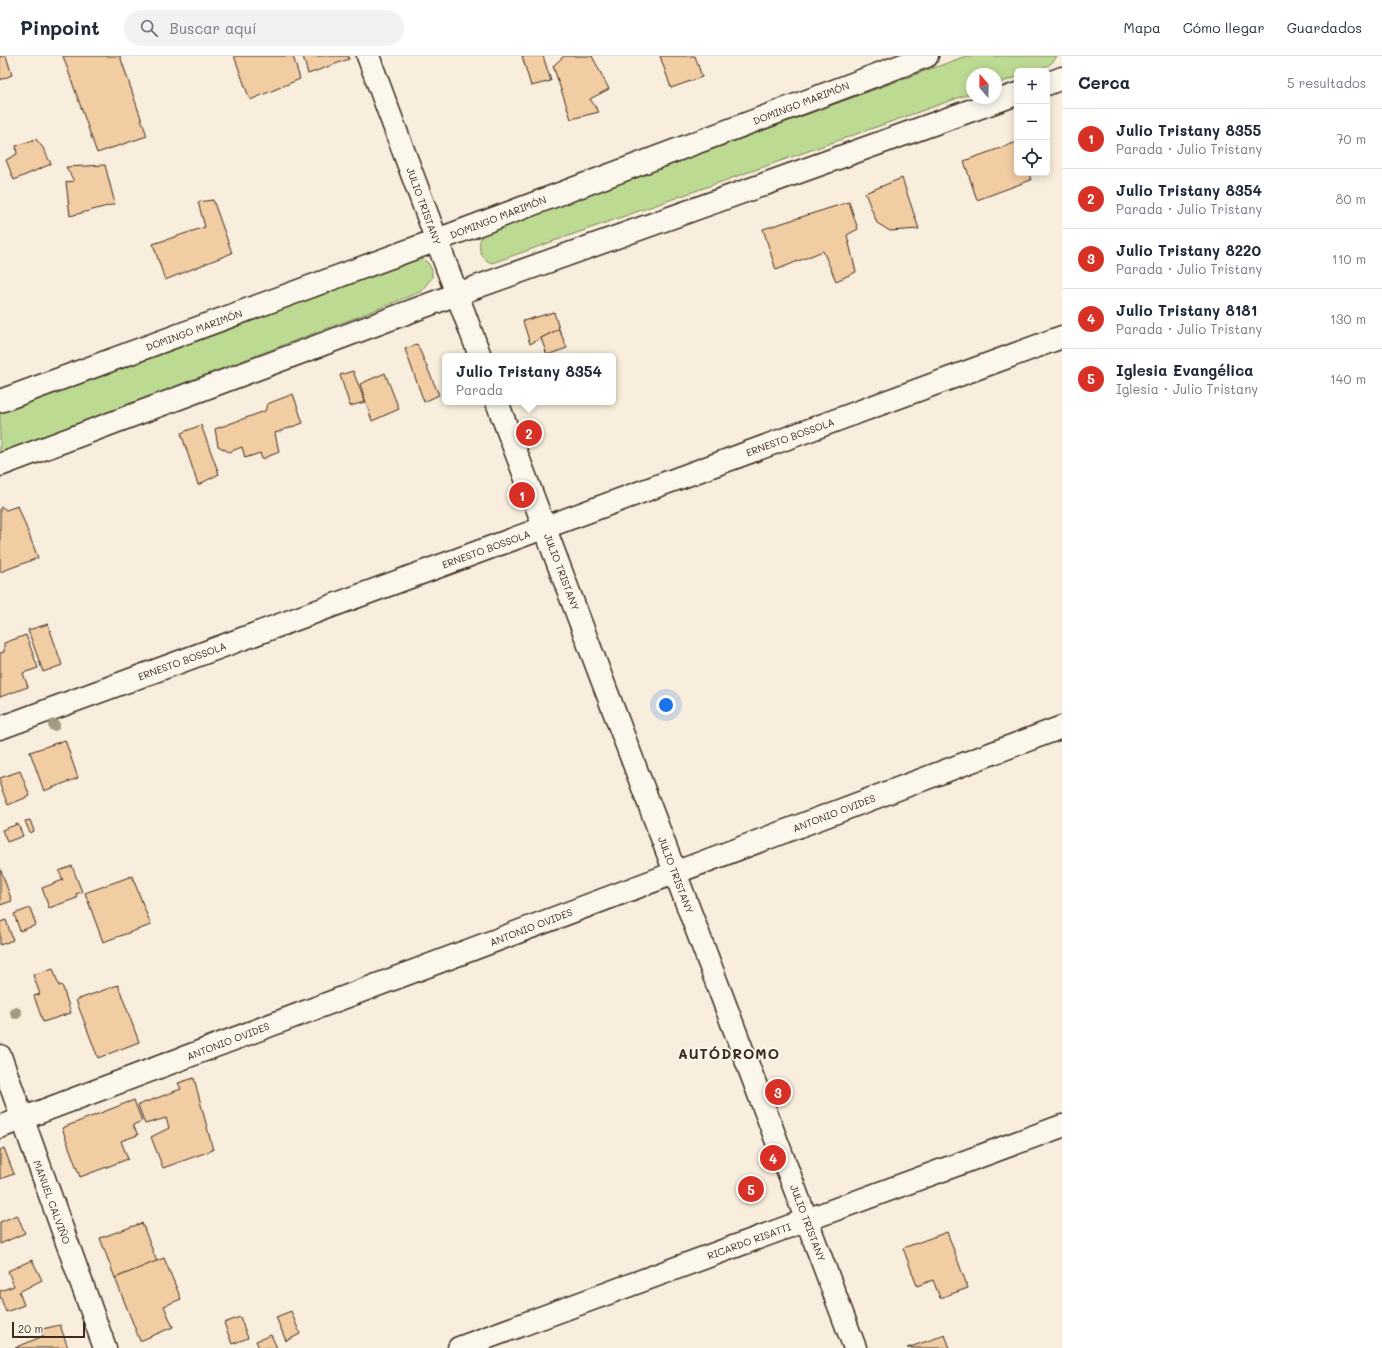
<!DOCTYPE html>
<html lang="es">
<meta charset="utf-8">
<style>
:root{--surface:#fff;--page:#f2f2f3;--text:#1f2937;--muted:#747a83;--line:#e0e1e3;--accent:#d93025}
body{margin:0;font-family:Mali,sans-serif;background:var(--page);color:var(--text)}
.controls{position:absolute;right:12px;top:12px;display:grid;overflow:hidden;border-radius:6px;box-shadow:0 2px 10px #0003}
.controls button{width:36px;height:36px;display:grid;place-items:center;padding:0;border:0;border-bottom:1px solid var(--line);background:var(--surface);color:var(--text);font:20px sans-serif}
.compass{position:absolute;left:966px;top:12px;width:36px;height:36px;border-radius:50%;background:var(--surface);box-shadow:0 2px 10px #0003;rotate:340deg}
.scale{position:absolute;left:12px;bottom:10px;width:73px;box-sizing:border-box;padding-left:4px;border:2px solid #3b2a1e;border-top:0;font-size:11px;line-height:14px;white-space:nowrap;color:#3b2a1e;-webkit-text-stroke:3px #fbf7ec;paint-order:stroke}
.you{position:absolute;left:666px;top:649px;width:14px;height:14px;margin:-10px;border:3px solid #fff;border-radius:50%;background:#1a73e8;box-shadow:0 0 0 6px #1a73e833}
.badge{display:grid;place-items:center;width:26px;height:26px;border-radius:50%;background:var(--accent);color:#fff;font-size:13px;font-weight:700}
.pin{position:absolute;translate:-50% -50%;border:2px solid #fff;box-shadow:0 1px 4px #0006}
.popup{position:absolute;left:442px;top:297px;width:174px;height:52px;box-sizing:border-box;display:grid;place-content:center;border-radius:6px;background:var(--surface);filter:drop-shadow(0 1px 3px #0005);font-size:13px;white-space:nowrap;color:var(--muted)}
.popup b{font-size:15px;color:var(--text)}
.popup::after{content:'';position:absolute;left:50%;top:100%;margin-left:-8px;border:8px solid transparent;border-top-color:var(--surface)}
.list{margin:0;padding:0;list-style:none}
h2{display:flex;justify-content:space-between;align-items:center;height:52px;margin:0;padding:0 16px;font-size:17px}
h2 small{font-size:13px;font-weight:400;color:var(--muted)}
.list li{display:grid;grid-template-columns:26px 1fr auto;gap:12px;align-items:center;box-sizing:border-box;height:60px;padding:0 16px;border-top:1px solid var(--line)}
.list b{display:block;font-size:15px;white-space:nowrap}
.list p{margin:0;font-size:13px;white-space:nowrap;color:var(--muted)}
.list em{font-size:13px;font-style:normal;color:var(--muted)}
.icon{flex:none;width:22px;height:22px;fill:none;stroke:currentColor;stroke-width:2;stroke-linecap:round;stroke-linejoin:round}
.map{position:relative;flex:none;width:1062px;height:1292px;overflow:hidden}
header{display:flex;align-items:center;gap:24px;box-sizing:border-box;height:56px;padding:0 20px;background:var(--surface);border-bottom:1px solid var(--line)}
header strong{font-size:19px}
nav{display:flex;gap:22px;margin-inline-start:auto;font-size:14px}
.search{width:280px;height:36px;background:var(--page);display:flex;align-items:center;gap:10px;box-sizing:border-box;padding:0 14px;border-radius:22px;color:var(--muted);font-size:15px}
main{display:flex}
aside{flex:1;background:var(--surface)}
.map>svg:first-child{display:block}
.green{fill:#bdda93;stroke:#7c8258}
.building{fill:#f2cca2;stroke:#3b2a1e}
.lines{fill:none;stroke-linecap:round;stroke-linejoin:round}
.street-casing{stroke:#3b2a1e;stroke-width:25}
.secondary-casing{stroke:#3b2a1e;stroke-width:25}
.street{stroke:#fbf7ec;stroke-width:22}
.secondary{stroke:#fbf7ec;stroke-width:22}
.tree{fill:#a39a84}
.labels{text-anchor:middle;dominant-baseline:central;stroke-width:4;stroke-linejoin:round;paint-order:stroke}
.street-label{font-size:10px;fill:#3b2a1e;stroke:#fbf7ec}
.district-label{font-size:14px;font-weight:bold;letter-spacing:1px;fill:#3b2a1e;stroke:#fbf7ec}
</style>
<header>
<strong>Pinpoint</strong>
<div class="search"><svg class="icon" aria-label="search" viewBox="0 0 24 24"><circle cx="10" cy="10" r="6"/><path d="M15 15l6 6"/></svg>Buscar aquí</div>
<nav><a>Mapa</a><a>Cómo llegar</a><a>Guardados</a></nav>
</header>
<main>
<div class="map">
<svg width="1062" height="1292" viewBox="0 0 1062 1292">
<rect width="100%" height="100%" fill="#f9eedd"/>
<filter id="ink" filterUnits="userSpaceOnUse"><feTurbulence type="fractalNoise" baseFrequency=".025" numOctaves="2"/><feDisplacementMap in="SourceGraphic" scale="8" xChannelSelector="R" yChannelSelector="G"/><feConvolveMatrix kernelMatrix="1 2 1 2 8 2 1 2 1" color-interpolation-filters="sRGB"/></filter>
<g filter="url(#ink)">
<!-- green -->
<g class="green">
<path d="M 966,0 L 1057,0 C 1050,14 1031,15 1017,15 L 1017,21 L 996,28 L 996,18 L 972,18 L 972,37 L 492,207 C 478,202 477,189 483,177 Z"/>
<path d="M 418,203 L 423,203 L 428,207 L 432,214 L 432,222 L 420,236 L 370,256 L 0,397 L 0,355 Z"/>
</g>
<!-- building -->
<g class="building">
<path d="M 0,0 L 6,0 L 12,19 L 0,24 Z"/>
<path d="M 63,0 L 120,0 L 147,80 L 97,97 Z"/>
<path d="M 234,0 L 293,0 L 300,23 L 250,44 Z"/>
<path d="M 303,0 L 348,0 L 349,3 L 308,18 Z"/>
<path d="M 522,0 L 543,0 L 551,25 L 531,30 Z"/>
<path d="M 564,0 L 592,0 L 609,33 L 590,43 L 599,56 L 571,63 L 553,10 Z"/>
<path d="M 660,0 L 695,0 L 702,21 L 671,32 Z"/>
<path d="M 36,83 L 43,92 L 51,108 L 14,124 L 6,104 L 17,98 L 16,90 Z"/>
<path d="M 1017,86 L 1017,117 L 1029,117 L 1031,124 L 977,144 L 964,105 Z"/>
<path d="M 105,109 L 115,148 L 70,160 L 66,126 L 74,125 L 66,111 Z"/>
<path d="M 902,122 L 919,173 L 890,175 L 877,167 L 865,137 Z"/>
<path d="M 213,144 L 232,197 L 165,224 L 153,188 L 205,171 L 198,146 Z"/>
<path d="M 849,146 L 858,173 L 847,179 L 856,216 L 836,225 L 823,195 L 776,214 L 763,173 Z"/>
<path d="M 554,256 L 559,273 L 530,288 L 523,265 Z"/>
<path d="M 559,273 L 567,292 L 547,299 L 541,282 Z"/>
<path d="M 417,288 L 439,339 L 424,346 L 405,293 Z"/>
<path d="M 353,315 L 365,346 L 350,350 L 340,319 Z"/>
<path d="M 385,317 L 399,353 L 372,365 L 360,328 Z"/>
<path d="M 293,338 L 303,367 L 275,377 L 279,396 L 262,403 L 260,397 L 245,402 L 242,391 L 229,396 L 218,390 L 215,373 L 265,355 L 267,348 Z"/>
<path d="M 201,369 L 219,418 L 198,429 L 181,377 Z"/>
<path d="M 18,450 L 38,502 L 0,516 L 0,452 L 2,451 L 6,454 Z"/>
<path d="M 48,568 L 62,609 L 43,616 L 28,574 Z"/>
<path d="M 26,579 L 38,612 L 23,617 L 28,631 L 0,641 L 0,597 L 4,596 L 4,587 Z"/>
<path d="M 65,684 L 78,722 L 44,735 L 30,696 Z"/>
<path d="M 20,715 L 30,740 L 8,749 L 0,729 L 0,722 Z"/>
<path d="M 30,764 L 34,775 L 30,777 L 25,765 Z"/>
<path d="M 18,768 L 23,780 L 7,786 L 2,774 Z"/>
<path d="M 72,810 L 82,836 L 76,838 L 77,842 L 49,852 L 42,832 L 63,824 L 59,815 Z"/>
<path d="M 0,812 L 12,845 L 0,849 Z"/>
<path d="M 132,820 L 151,869 L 103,886 L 85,837 Z"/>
<path d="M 30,852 L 36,869 L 20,875 L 14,858 Z"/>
<path d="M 6,864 L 13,884 L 0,889 L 0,866 Z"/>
<path d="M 53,912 L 59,930 L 62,929 L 71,957 L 43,966 L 34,940 L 40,938 L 33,919 Z"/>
<path d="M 118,929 L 139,986 L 98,1002 L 76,944 Z"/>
<path d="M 194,1022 L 213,1094 L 163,1112 L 151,1081 L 169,1072 L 166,1062 L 145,1068 L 138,1049 L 181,1033 L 178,1027 Z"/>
<path d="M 134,1044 L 142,1065 L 133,1069 L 138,1079 L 121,1085 L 128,1103 L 80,1121 L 62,1072 Z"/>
<path d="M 4,1092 L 14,1118 L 0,1123 L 0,1094 Z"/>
<path d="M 17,1159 L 25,1177 L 0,1188 L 0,1166 Z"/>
<path d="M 142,1167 L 157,1206 L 115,1222 L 100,1182 Z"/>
<path d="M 947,1176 L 968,1232 L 940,1242 L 933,1224 L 917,1230 L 903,1192 Z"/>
<path d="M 164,1202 L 181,1243 L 164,1250 L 173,1271 L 140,1285 L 115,1222 Z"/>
<path d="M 32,1204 L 42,1224 L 19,1236 L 24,1249 L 6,1256 L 0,1240 L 0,1235 L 14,1230 L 8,1215 Z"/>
<path d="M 291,1255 L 300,1278 L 286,1285 L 276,1261 Z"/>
<path d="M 240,1261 L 248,1282 L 232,1288 L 224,1267 Z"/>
<path d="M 60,1269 L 68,1292 L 15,1292 L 43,1280 L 42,1273 Z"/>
<path d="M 271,1279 L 277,1292 L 259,1292 L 256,1285 Z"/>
<path d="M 945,1279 L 950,1292 L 907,1292 Z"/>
</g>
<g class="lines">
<!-- street casing -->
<g class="street-casing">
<g id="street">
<path d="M 1047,28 L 1062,22"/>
<path d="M 0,345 L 437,184 L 927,0"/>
<path d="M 0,409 L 457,238 L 1017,38"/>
<path d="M 0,672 L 1062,281"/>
<path d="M 0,1000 L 105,1292"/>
<path d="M 0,1071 L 1062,671"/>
<path d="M 459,1292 L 1062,1070"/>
</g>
</g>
<!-- secondary casing -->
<g class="secondary-casing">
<g id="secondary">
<path d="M 368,0 L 480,300"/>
<path d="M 497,346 L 855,1292"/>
</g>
</g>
<!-- street -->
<use href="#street" class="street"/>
<!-- secondary -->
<use href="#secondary" class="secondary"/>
</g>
<!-- trees -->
<g class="tree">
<circle cx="54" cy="669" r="6"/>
<circle cx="16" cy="957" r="6"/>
</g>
</g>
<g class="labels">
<!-- street labels -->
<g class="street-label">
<text transform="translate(801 47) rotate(-21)">DOMINGO MARIMÓN</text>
<text transform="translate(424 150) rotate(70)">JULIO TRISTANY</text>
<text transform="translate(498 161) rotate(-21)">DOMINGO MARIMÓN</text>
<text transform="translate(194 274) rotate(-20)">DOMINGO MARIMÓN</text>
<text transform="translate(790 381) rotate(-20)">ERNESTO BOSSOLA</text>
<text transform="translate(486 493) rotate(-20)">ERNESTO BOSSOLA</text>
<text transform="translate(562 516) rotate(69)">JULIO TRISTANY</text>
<text transform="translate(182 605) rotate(-20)">ERNESTO BOSSOLA</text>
<text transform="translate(834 757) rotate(-21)">ANTONIO OVIDES</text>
<text transform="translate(676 819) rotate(69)">JULIO TRISTANY</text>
<text transform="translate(531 871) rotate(-21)">ANTONIO OVIDES</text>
<text transform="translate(228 985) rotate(-21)">ANTONIO OVIDES</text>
<text transform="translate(52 1146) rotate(70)">MANUEL CALVIÑO</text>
<text transform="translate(808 1167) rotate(69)">JULIO TRISTANY</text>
<text transform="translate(749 1185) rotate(-20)">RICARDO RISATTI</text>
</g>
<!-- district labels -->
<g class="district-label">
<text x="729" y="997">AUTÓDROMO</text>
</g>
</g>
</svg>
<div class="controls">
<button>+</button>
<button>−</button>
<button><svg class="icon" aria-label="locate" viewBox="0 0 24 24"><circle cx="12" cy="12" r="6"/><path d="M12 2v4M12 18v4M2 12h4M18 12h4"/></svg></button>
</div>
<svg class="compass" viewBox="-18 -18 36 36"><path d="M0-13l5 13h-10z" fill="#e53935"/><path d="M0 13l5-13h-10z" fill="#747a83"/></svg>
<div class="scale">20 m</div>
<div class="you"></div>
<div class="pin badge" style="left:522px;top:439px">1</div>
<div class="pin badge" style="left:529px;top:377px">2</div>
<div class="popup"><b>Julio Tristany 8354</b>Parada</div>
<div class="pin badge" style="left:778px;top:1036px">3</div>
<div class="pin badge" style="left:773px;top:1102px">4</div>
<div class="pin badge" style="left:751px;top:1133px">5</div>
</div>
<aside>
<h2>Cerca<small>5 resultados</small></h2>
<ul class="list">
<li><span class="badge">1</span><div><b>Julio Tristany 8355</b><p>Parada · Julio Tristany</p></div><em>70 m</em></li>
<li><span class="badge">2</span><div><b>Julio Tristany 8354</b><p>Parada · Julio Tristany</p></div><em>80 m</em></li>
<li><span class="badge">3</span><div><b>Julio Tristany 8220</b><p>Parada · Julio Tristany</p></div><em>110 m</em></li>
<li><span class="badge">4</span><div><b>Julio Tristany 8181</b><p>Parada · Julio Tristany</p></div><em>130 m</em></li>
<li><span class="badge">5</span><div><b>Iglesia Evangélica</b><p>Iglesia · Julio Tristany</p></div><em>140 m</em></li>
</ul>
</aside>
</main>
